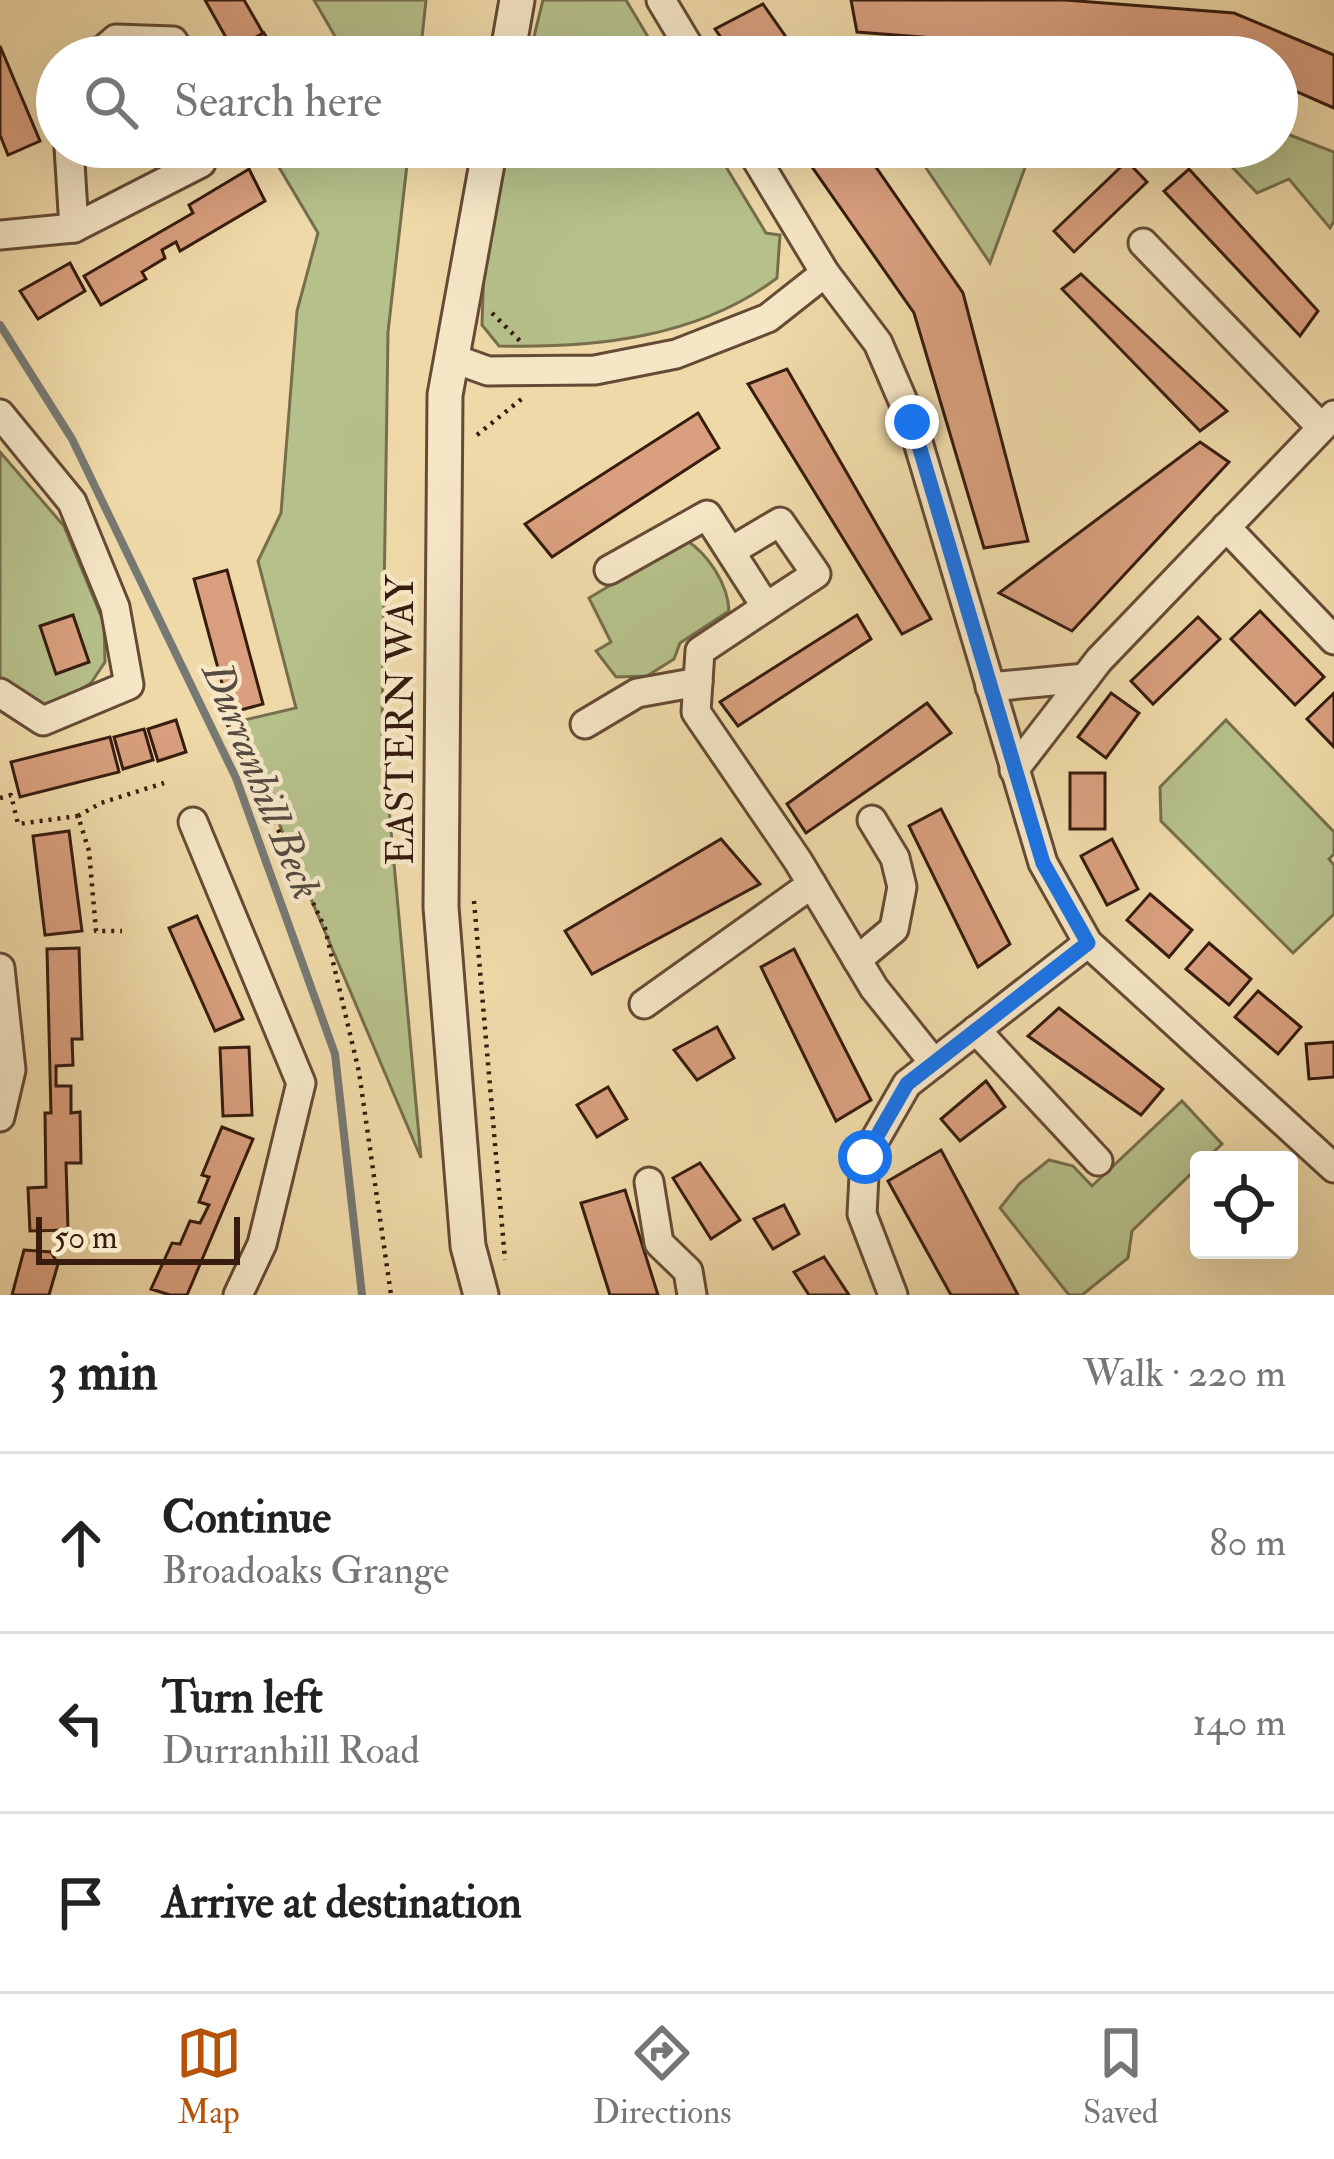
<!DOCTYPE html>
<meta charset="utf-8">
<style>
:root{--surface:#fff;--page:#f6f6f6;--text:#222;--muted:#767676;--line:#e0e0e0;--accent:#b45309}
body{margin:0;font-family:"IM FELL Double Pica",serif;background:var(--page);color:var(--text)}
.controls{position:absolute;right:36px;bottom:36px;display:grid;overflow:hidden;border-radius:12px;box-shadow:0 12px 48px #0002}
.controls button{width:108px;height:108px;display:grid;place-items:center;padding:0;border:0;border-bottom:3px solid var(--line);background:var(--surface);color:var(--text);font:60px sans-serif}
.scale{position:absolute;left:36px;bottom:30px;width:204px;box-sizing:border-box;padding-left:12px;border:6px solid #371c0f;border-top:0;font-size:33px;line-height:42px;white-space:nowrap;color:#371c0f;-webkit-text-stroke:9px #f5e6c6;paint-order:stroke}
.stop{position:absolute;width:36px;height:36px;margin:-27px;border:9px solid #1a73e8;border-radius:50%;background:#fff}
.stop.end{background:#1a73e8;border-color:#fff;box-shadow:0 3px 12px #0008}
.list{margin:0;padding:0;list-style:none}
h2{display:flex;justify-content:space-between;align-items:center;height:156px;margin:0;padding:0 48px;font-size:51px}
h2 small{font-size:39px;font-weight:400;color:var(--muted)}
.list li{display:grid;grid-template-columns:78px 1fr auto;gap:36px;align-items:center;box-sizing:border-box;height:180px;padding:0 48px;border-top:3px solid var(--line)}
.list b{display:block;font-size:45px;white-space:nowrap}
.list p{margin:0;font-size:39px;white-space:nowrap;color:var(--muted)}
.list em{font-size:39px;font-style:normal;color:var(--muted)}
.icon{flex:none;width:66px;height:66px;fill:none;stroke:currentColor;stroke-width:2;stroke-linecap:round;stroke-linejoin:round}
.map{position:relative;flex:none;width:1334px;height:1295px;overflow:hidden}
.search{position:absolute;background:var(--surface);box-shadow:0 12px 48px #0002;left:36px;right:36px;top:36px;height:132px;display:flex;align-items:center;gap:30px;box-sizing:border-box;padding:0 42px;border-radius:66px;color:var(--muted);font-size:45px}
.sheet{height:696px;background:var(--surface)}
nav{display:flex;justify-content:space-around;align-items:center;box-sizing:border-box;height:168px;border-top:3px solid var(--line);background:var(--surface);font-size:33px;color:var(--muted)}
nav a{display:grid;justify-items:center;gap:6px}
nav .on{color:var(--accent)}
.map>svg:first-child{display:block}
.green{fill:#b6c08a;stroke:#766e4c;stroke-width:3}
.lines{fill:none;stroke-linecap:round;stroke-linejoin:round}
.stream{stroke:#767973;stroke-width:8}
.building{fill:#d99f7e;stroke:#371c0f;stroke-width:3}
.minor-casing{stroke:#654b35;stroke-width:33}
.tertiary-casing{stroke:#654b35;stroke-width:39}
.path{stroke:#371c0f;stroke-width:4.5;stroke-dasharray:3 6;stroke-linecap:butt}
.minor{stroke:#f5e6c6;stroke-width:27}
.tertiary{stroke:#f5e6c6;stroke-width:33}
.route{stroke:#1a73e8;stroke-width:15}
.labels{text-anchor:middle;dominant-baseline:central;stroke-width:9;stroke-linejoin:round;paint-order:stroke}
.street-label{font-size:39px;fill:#371c0f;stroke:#f5e6c6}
.water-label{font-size:42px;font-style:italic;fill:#564a41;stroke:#f5e6c6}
</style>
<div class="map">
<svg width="1334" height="1295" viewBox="0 0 1334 1295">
<rect width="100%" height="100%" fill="#efd9a8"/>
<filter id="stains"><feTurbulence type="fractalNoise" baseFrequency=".00167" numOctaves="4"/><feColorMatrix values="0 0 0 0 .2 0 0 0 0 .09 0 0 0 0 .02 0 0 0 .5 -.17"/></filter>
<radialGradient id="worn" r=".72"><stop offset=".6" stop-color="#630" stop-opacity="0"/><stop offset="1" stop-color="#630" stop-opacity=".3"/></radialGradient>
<!-- green -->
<g class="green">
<path d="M 314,0 L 426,0 L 420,57 L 347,57 Z"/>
<path d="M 543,0 L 626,0 L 660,57 L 529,57 Z"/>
<path d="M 1277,130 L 1334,152 L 1334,221 L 1330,228 L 1289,179 L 1257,193 L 1213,147 L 1277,147 Z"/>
<path d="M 267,147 L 305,147 L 340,157 L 343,147 L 409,147 L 388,332 L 382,732 L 421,1158 L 236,722 L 296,708 L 258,561 L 281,513 L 297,311 L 318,233 Z"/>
<path d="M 509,147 L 714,147 L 766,233 L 780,235 L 777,278 C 698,338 595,348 499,346 L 482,325 L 484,263 Z"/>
<path d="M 912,147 L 1044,147 L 1027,162 L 990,263 Z"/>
<path d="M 0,452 L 64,526 L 104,623 L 105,662 L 91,683 L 37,715 L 0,693 Z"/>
<path d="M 686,540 C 708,554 728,584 729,611 L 680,643 L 674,659 L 647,676 L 616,677 L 596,651 L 611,642 L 589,598 Z"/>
<path d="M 1226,720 L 1334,832 L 1334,854 L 1329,859 L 1334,865 L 1334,914 L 1293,953 L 1161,821 L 1160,787 Z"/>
<path d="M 1182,1101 L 1222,1144 L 1205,1160 L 1199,1160 L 1199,1166 L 1132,1231 L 1128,1258 L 1082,1295 L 1069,1295 L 1000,1208 L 1020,1183 L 1049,1160 L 1073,1166 L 1092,1186 Z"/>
</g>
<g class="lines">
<!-- stream -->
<path class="stream" d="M 0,325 L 72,439 L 236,778 L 335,1054 L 362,1295"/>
</g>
<!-- building -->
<g class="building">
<path d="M 205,0 L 244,0 L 263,33 L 233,50 Z"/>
<path d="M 851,0 L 1065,0 L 1234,13 L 1334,55 L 1334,108 L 1277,83 L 1277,57 L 1176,57 L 857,32 Z"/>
<path d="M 763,4 L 800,57 L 735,57 L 715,29 Z"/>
<path d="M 264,33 L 278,57 L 239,57 L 235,49 Z"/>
<path d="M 0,46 L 40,141 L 8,155 L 0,135 Z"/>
<path d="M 798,147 L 862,147 L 963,293 L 1028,541 L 984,548 L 914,313 Z"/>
<path d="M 1127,161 L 1147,182 L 1074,252 L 1054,231 Z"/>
<path d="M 249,169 L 265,201 L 180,251 L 176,242 L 162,250 L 165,258 L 142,272 L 146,279 L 101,305 L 84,276 L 193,213 L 189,205 Z"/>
<path d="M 1189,169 L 1318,311 L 1300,336 L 1164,191 Z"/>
<path d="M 70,263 L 85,291 L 38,319 L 20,291 Z"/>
<path d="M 1081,274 L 1227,411 L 1200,431 L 1062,289 Z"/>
<path d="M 787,369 L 931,619 L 902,634 L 748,384 Z"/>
<path d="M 698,413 L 719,448 L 552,557 L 525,524 Z"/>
<path d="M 1200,442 L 1229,462 L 1072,631 L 999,593 Z"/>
<path d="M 227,570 L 263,704 L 230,713 L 194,579 Z"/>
<path d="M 1260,611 L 1324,677 L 1295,705 L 1231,639 Z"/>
<path d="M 73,615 L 89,662 L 56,674 L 40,626 Z"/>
<path d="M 857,615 L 871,639 L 738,726 L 720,702 Z"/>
<path d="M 1198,617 L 1220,639 L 1153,704 L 1131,681 Z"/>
<path d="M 1111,693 L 1139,713 L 1106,758 L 1078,737 Z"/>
<path d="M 1334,693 L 1334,747 L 1307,719 Z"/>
<path d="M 927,703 L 951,733 L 806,833 L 787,804 Z"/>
<path d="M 176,720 L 186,752 L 158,761 L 148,729 Z"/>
<path d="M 144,729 L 153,760 L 123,769 L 114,737 Z"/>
<path d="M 110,737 L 119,772 L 20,797 L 11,762 Z"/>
<rect x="1070" y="773" width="35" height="56"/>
<path d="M 941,809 L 1010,944 L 978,967 L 909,826 Z"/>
<path d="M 69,831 L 82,931 L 45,935 L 33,836 Z"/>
<path d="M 721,839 L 760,884 L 592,974 L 565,931 Z"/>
<path d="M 1112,839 L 1138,889 L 1107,905 L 1081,856 Z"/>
<path d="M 1150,894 L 1192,930 L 1169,957 L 1127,920 Z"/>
<path d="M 197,916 L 243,1019 L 215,1031 L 169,928 Z"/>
<path d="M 1209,943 L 1251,979 L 1229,1005 L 1186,969 Z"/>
<path d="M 79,948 L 82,1039 L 72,1039 L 73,1065 L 56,1066 L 56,1086 L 71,1086 L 71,1113 L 80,1112 L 81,1163 L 66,1163 L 68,1230 L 30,1231 L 28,1188 L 46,1187 L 45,1113 L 51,1113 L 47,949 Z"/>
<path d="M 794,949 L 871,1100 L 836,1121 L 761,967 Z"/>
<path d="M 1258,991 L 1301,1027 L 1278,1054 L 1235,1017 Z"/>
<path d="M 1059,1008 L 1163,1089 L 1141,1115 L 1028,1036 Z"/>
<path d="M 717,1027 L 734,1058 L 697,1080 L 674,1050 Z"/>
<path d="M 1334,1042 L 1334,1077 L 1309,1079 L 1306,1044 Z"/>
<path d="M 249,1047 L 252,1115 L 223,1116 L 220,1048 Z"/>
<path d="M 986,1081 L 1005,1107 L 960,1141 L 941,1119 Z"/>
<path d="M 608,1087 L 627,1119 L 597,1137 L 577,1105 Z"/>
<path d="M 222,1127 L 253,1139 L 187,1295 L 170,1295 L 151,1289 L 172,1243 L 180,1244 L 190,1221 L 200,1223 L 209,1205 L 199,1202 L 209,1177 L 202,1175 Z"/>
<path d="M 941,1150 L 1018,1295 L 951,1295 L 888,1181 Z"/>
<path d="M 700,1163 L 740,1220 L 711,1239 L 673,1178 Z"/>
<path d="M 625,1190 L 658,1295 L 610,1295 L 581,1203 Z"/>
<path d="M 784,1205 L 799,1234 L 773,1249 L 754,1219 Z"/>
<path d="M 24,1250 L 51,1252 L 58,1264 L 49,1295 L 12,1295 Z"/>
<path d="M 824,1257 L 849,1295 L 809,1295 L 794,1272 Z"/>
</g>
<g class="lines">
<!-- minor casing -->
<g class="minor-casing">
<g id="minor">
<path d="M 661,0 L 695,57"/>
<path d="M 95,57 L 116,39 L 173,41 L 183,57"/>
<path d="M 69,147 L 74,228"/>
<path d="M 749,147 L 825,273 L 878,343 L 912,422 L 1043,863 L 1088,943 L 1334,1168"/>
<path d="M 0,235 L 74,228 L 201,163 L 202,147"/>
<path d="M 1143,243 L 1321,427"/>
<path d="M 452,358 L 488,371 L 595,370 L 676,354 L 768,318 L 825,273"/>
<path d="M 0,414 L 72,502 L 115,607 L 129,685 L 43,721 L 0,693"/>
<path d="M 1226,527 L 1334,640"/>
<path d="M 731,551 L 780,522 L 816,574 L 766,607"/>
<path d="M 609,570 L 707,515 L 766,607 L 700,651 L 696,712 L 798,861 L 874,988 L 934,1063"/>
<path d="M 990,687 L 1085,678"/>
<path d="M 585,724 L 637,693 L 698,682"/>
<path d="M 1014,770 L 1099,660 L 1334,415"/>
<path d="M 193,822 L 301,1083 L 262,1244 L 238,1295"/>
<path d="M 857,960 L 894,929 L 902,887 L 895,858 L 872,820"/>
<path d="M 0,968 L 11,1070 L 0,1117"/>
<path d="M 644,1004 L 812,884"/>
<path d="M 976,1030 L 1098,1161"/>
<path d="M 649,1182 L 659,1243 L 688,1271 L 692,1295"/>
<path d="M 893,1295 L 862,1214 L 865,1157 L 907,1084 L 1088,943"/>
</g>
</g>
<!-- tertiary casing -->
<g class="tertiary-casing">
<g id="tertiary">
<path d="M 507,57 L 517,0"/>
<path d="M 481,1295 L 468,1246 L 441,907 L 445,395 L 490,147"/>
</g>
</g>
<!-- path -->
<g class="path">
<path d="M 492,313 L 522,343"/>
<path d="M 477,435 L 524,397"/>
<path d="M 224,716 L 325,928 L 359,1072 L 391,1295"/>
<path d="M 0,798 L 11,795 L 18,824 L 78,816 L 89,851 L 96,931 L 122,931"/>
<path d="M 78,816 L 101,803 L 164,783"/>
<path d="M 474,901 L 505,1260"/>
</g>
<!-- minor -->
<use href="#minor" class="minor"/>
<!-- tertiary -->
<use href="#tertiary" class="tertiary"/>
</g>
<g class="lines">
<!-- route -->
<path class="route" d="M 865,1157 L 907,1084 L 1088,943 L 1043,863 L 912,422"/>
</g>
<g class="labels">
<!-- street labels -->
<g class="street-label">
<text transform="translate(400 720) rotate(-90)">EASTERN WAY</text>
</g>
<!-- water labels -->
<g class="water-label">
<text transform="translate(261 781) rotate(68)">Durranhill Beck</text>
</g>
</g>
<rect width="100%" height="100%" filter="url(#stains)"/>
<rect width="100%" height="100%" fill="url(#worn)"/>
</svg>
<div class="controls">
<button><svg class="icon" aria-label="locate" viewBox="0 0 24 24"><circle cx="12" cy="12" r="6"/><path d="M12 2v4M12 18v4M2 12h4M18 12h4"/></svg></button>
</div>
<div class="scale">50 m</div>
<div class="stop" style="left:865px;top:1157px"></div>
<div class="stop end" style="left:912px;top:422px"></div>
<div class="search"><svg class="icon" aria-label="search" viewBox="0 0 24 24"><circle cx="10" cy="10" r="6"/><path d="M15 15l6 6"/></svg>Search here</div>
</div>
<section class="sheet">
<h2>3 min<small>Walk · 220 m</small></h2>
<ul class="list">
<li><svg class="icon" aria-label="ahead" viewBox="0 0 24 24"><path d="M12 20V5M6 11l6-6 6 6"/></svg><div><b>Continue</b><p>Broadoaks Grange</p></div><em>80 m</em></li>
<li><svg class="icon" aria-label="left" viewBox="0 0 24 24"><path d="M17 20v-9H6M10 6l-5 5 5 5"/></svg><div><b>Turn left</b><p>Durranhill Road</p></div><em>140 m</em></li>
<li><svg class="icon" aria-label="arrive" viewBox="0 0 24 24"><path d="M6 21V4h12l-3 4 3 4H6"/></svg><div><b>Arrive at destination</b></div></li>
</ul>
</section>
<nav>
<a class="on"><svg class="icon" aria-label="map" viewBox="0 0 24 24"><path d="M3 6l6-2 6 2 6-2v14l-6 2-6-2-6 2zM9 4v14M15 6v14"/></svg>Map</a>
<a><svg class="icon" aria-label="directions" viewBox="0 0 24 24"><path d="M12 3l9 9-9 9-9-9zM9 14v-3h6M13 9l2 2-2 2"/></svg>Directions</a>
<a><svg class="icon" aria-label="saved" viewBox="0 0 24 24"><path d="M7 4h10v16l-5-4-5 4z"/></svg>Saved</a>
</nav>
